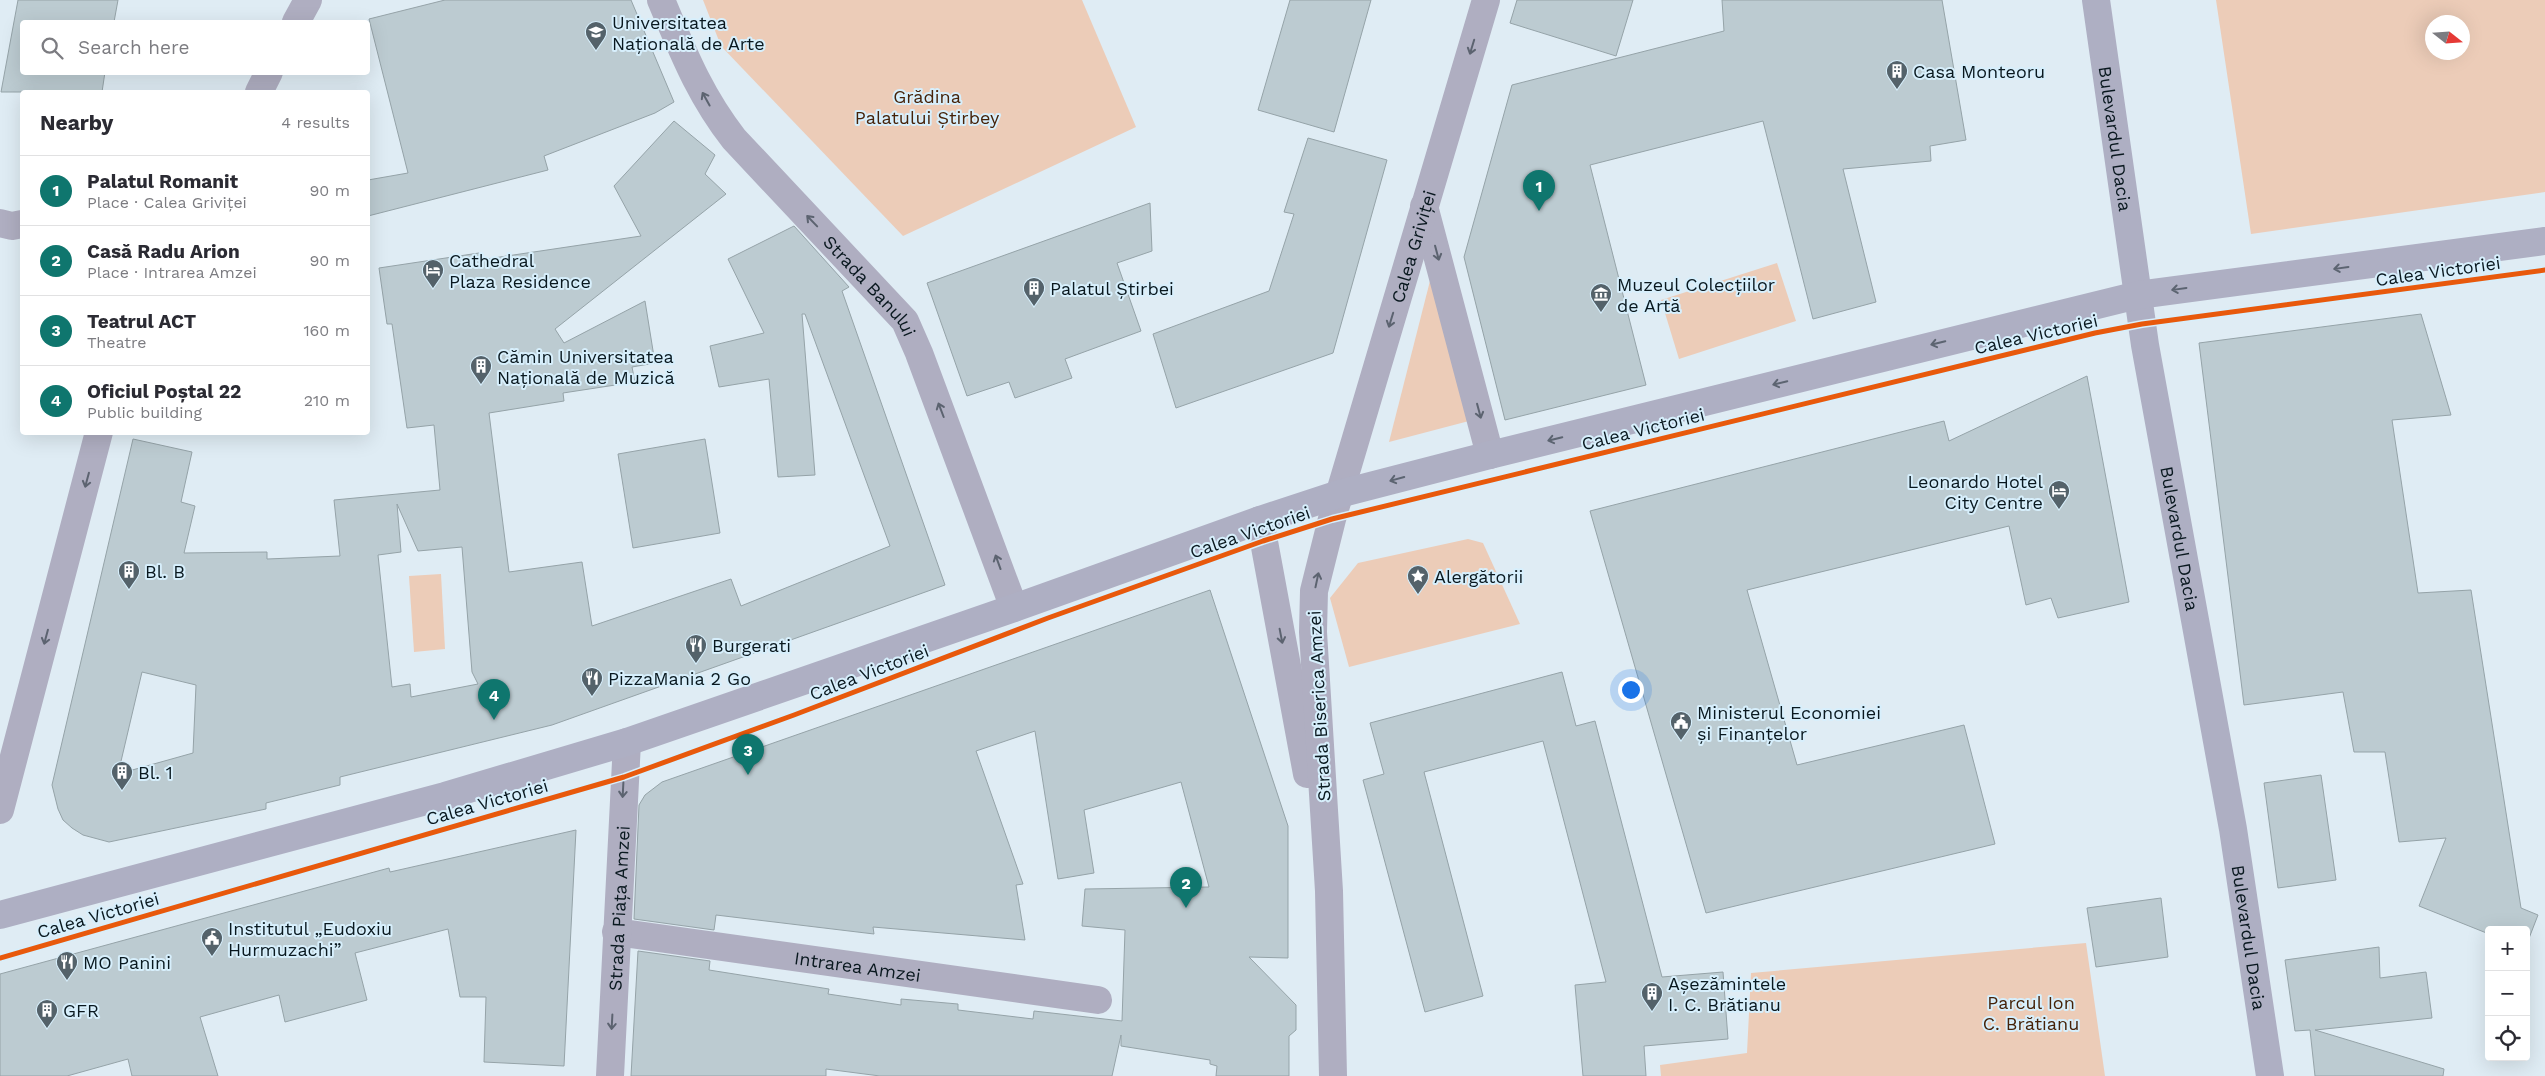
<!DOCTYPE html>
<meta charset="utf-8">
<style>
:root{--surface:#fff;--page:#f2f2f3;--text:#2b2b33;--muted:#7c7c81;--line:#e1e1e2;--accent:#0f766e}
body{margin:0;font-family:"Work Sans",sans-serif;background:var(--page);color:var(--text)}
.controls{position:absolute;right:15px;bottom:15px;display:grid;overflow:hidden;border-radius:5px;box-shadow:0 5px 20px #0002}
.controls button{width:45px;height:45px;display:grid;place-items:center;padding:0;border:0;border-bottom:1px solid var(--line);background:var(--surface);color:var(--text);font:25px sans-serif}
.compass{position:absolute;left:2425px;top:15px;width:45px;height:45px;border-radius:50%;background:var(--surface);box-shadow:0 5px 20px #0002;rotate:107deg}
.you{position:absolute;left:1630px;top:689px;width:18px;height:18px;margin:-12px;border:4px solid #fff;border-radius:50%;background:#1a73e8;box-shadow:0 0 0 8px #1a73e833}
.badge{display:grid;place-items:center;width:32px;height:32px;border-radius:50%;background:var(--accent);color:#fff;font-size:16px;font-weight:700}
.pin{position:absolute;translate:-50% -41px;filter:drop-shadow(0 1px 2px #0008)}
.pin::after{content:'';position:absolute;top:26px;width:18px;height:15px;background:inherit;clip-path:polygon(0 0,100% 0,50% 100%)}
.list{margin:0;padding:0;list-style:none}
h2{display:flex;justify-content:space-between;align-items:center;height:65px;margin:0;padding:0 20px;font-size:21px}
h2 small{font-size:16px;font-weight:400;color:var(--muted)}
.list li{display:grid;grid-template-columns:32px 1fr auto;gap:15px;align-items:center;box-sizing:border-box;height:70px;padding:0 20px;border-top:1px solid var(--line)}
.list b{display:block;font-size:19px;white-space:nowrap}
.list p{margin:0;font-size:16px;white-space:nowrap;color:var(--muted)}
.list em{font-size:16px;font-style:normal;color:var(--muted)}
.icon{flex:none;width:28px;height:28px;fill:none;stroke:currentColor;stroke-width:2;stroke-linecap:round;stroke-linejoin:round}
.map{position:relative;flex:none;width:2545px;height:1076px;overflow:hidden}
.search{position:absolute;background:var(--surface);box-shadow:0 5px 20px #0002;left:20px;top:20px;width:350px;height:55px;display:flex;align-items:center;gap:12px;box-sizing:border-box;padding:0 18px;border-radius:5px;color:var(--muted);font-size:19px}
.panel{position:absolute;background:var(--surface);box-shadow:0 5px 20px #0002;left:20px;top:90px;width:350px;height:345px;border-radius:5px}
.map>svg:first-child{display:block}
.green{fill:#ecccb8;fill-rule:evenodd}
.building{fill:#bccbd1;stroke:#95a3a8;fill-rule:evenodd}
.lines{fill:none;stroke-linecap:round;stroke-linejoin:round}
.minor{stroke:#afaec1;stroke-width:28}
.major{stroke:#aeafc3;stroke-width:28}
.cycleway-casing{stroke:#d7effc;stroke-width:8}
.cycleway{stroke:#e8590c;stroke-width:5}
.oneway{stroke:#5c6370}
.oneway2{stroke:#5c6471}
.labels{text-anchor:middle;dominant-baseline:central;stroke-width:4;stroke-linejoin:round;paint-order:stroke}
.poi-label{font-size:18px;fill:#09181f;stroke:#d7effc;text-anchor:start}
.park-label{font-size:18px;fill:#462208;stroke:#d7effc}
.street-label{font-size:18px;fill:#09181f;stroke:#d7effc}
</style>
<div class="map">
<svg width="2545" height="1076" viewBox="0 0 2545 1076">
<rect width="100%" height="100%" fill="#dfecf4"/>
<!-- green -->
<g class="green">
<path d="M 703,0 L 1082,0 L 1136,127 L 903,236 L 721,46 Z"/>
<path d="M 2216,0 L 2545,0 L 2545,192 L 2251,234 ZM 2462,22 L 2462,52 L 2432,52 L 2432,22 Z"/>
<path d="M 1777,263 L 1796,321 L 1679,359 L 1661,300 Z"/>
<path d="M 1432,273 L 1469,421 L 1389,442 Z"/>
<path d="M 1468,539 L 1483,543 L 1520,624 L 1349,667 L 1330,598 L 1358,563 Z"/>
<path d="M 441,574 L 445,649 L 414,652 L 409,576 Z"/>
<path d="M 2086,943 L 2105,1076 L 1661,1076 L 1660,1065 L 1747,1053 L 1751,973 Z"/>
</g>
<!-- building -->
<g class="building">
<path d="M 18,0 L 118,0 L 114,22 L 22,22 L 22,72 L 105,72 L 102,92 L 1,92 Z"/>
<path d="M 445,0 L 631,0 L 674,102 L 655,113 L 544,156 L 548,170 L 368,216 L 368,180 L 408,173 L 369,19 Z"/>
<path d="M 1290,0 L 1371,0 L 1334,132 L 1258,110 Z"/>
<path d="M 1517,0 L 1633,0 L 1616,56 L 1510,23 Z"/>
<path d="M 1722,0 L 1942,0 L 1966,140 L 1930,146 L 1931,161 L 1843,169 L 1876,302 L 1813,319 L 1763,121 L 1590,165 L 1646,385 L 1505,420 L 1464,257 L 1512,85 L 1724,31 Z"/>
<path d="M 674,121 L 715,155 L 705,174 L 726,194 L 555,329 L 564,343 L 645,301 L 655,363 L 632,367 L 635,382 L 563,393 L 564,401 L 489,413 L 509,572 L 582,562 L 592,626 L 731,579 L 741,606 L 890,546 L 805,314 L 802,314 L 815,475 L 778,477 L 769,379 L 719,387 L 710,346 L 764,333 L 728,259 L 794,226 L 849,287 L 842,291 L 945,585 L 552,725 L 340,777 L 340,785 L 266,803 L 266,809 L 109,842 L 83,835 L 72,828 L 63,820 L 58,809 L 52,785 L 133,439 L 192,452 L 181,502 L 195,506 L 184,553 L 267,552 L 267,559 L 340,556 L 334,500 L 440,490 L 434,425 L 407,428 L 392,324 L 387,324 L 379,268 L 479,253 L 480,260 L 641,236 L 614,186 ZM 397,504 L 418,551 L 462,547 L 472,672 L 478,684 L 411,697 L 410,684 L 392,687 L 378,555 L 401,552 ZM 142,672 L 196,685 L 193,753 L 118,774 Z"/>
<path d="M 1308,138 L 1387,160 L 1333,353 L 1176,408 L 1153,334 L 1269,291 L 1294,214 L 1284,212 Z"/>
<path d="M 1150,203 L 1152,251 L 1117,263 L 1141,331 L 1065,359 L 1072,378 L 1015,398 L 1009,382 L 967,396 L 927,283 Z"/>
<path d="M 2421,314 L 2451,415 L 2392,420 L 2418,593 L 2471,590 L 2521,908 L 2538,915 L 2526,946 L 2526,930 L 2489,930 L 2489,934 L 2419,906 L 2446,838 L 2399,842 L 2385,752 L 2354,752 L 2343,692 L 2244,705 L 2199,343 Z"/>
<path d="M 2087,376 L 2129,602 L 2058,618 L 2051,598 L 2026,605 L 2009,526 L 1747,590 L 1797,765 L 1964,725 L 1995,844 L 1706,913 L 1590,511 L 1944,421 L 1949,441 Z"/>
<path d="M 705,439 L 720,533 L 633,548 L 618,454 Z"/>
<path d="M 1210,590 L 1288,826 L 1288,958 L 1249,957 L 1296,1005 L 1296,1030 L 1289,1036 L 1289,1076 L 1216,1076 L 1217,1066 L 1210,1064 L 1210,1060 L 1121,1046 L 1121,1035 L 1112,1076 L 880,1076 L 826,1069 L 826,1076 L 631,1076 L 638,951 L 710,961 L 709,970 L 829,989 L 828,994 L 901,1005 L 901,999 L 958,1004 L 958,1010 L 1033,1019 L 1034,1011 L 1122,1021 L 1125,930 L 1082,926 L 1085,889 L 1209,887 L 1181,782 L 1084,810 L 1094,873 L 1058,879 L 1035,731 L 976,751 L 1023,884 L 1016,885 L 1025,940 L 873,927 L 874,934 L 716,915 L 714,930 L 634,919 L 639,805 L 645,795 L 662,782 Z"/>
<path d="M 1562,672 L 1576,726 L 1595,721 L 1662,977 L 1723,972 L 1728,1039 L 1644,1046 L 1646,1076 L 1583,1076 L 1575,985 L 1606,982 L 1543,741 L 1424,772 L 1483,996 L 1425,1012 L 1363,780 L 1384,774 L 1370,723 Z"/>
<path d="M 2321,775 L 2336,880 L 2278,888 L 2264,783 Z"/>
<path d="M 576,830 L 564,1066 L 484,1062 L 486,997 L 460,997 L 448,929 L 355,953 L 367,1000 L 285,1022 L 279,995 L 200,1017 L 218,1076 L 132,1076 L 128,1059 L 67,1076 L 0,1076 L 0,974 L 389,868 L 390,872 Z"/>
<path d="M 2161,898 L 2168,957 L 2096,967 L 2087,908 Z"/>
<path d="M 2379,947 L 2380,978 L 2426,972 L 2432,1018 L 2315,1030 L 2444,1069 L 2443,1076 L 2315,1076 L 2310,1030 L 2295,1031 L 2285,960 Z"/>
</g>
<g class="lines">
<!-- minor -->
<g class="minor">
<path id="s1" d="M 661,0 C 683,52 699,94 734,139 L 905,321 L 919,353 L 1014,608"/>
<path d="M 296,22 L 308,0"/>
<path d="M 259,92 L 269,72"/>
<path d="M 1424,206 L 1490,455"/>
<path d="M 0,223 L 12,226 L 22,224"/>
<path d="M 1260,520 L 1307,774"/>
<path d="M 0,810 L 99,432"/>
<path id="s2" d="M 616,932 L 1098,1000"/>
<path id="s3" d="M 610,1076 L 627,742"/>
<path id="s4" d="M 1333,1076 L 1329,891 L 1313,632 L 1314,591 L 1332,519 L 1486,0"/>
</g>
<!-- major -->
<g class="major">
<path id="s5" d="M 2096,0 L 2145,345 L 2233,829 L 2270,1076"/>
<path d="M 0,915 L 445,796 L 627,742 L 1014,608 L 1260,520 L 1339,494 L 1490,455 L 2138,295 L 2545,241"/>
</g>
<!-- cycleway casing -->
<g class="cycleway-casing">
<path id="cycleway" d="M 0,958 L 624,777 L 794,715 L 1048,618 L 1263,541 L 1332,519 L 2095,333 L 2142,324 L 2545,270"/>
</g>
<!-- cycleway -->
<use href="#cycleway" class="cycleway"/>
</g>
<!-- one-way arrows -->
<defs><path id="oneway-shaft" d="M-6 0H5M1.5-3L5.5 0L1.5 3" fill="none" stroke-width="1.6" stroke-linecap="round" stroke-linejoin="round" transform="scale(1.25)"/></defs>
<g class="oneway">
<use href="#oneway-shaft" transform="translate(1472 47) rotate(107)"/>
<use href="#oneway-shaft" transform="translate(706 99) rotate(-119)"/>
<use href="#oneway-shaft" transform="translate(812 221) rotate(-134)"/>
<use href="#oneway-shaft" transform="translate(1437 253) rotate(75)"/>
<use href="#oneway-shaft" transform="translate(1391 320) rotate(107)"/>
<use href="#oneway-shaft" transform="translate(941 410) rotate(-111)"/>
<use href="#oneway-shaft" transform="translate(1479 411) rotate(75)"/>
<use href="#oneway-shaft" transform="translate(87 480) rotate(105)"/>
<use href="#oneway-shaft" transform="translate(998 562) rotate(-110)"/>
<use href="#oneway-shaft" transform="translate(1317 580) rotate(-78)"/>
<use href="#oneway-shaft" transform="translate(1281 636) rotate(79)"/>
<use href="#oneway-shaft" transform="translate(46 637) rotate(105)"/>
<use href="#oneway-shaft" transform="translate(623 790) rotate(93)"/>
<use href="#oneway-shaft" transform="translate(612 1022) rotate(93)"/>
</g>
<g class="oneway2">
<use href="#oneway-shaft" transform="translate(2341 268) rotate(172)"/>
<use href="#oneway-shaft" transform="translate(2179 289) rotate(172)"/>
<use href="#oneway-shaft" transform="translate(1938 343) rotate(166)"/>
<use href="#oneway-shaft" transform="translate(1780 383) rotate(166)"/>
<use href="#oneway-shaft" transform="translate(1555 439) rotate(166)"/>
<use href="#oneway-shaft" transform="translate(1397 479) rotate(165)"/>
</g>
<!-- icons -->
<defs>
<g id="university-pin" transform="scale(1.125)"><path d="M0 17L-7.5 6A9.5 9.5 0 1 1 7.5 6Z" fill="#54626a" stroke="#d7effc"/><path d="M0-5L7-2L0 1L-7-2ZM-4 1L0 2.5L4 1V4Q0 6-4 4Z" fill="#fff"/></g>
<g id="building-pin" transform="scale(1.125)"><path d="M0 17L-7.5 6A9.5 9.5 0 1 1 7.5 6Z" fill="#54626a" stroke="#d7effc"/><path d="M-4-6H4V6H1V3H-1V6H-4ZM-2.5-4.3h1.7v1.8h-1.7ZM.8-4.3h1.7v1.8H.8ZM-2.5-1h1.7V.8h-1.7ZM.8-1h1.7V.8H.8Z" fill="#fff"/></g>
<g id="hotel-pin" transform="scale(1.125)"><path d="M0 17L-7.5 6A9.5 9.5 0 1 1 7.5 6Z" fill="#54626a" stroke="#d7effc"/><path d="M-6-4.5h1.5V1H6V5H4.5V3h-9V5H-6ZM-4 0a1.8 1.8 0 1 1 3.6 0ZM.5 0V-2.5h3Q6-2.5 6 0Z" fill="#fff"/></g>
<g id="museum-pin" transform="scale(1.125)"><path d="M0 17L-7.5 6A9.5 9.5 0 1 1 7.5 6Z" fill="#54626a" stroke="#d7effc"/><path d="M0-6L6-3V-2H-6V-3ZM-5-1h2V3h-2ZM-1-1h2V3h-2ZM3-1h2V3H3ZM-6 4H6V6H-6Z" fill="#fff"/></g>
<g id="sight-pin" transform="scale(1.125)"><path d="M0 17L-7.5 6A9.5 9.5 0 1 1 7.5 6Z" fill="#54626a" stroke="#d7effc"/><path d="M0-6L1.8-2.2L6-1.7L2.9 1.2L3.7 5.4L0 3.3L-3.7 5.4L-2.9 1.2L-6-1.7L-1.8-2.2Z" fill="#fff"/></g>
<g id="restaurant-pin" transform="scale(1.125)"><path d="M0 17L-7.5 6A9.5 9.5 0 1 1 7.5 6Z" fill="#54626a" stroke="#d7effc"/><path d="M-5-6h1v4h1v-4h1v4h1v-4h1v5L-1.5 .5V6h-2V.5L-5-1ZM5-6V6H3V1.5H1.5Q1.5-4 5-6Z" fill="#fff"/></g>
<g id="civic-pin" transform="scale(1.125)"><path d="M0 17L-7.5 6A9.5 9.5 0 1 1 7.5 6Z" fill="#54626a" stroke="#d7effc"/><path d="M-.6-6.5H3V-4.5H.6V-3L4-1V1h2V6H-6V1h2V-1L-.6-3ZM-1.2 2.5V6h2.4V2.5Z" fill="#fff"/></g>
</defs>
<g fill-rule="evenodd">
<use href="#university-pin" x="596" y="32"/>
<use href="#building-pin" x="1897" y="71"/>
<use href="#hotel-pin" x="433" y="270"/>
<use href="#building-pin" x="1034" y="288"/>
<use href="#museum-pin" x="1601" y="294"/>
<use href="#building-pin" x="481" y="366"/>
<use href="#hotel-pin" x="2059" y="491"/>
<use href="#building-pin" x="129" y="571"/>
<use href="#sight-pin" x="1418" y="576"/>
<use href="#restaurant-pin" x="696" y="645"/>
<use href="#restaurant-pin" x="592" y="678"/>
<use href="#civic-pin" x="1681" y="722"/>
<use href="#building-pin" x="122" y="772"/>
<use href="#civic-pin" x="212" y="938"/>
<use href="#restaurant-pin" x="67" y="962"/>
<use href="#building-pin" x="1652" y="993"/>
<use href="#building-pin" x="47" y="1010"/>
</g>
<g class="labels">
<!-- poi labels -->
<g class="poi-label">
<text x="612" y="22">Universitatea<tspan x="612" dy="21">Națională de Arte</tspan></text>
<text x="1913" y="71">Casa Monteoru</text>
<text x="449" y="260">Cathedral<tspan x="449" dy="21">Plaza Residence</tspan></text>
<text x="1617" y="284">Muzeul Colecțiilor<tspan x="1617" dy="21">de Artă</tspan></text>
<text x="1050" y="288">Palatul Știrbei</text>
<text x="497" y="356">Cămin Universitatea<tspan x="497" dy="21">Națională de Muzică</tspan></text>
<text x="2043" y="481" text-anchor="end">Leonardo Hotel<tspan x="2043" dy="21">City Centre</tspan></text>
<text x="145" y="571">Bl. B</text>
<text x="1434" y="576">Alergătorii</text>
<text x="712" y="645">Burgerati</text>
<text x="608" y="678">PizzaMania 2 Go</text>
<text x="1697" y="712">Ministerul Economiei<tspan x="1697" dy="21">și Finanțelor</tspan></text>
<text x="138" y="772">Bl. 1</text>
<text x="228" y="928">Institutul „Eudoxiu<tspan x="228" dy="21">Hurmuzachi”</tspan></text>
<text x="83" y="962">MO Panini</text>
<text x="1668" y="983">Așezămintele<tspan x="1668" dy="21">I. C. Brătianu</tspan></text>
<text x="63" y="1010">GFR</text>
</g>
<!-- park labels -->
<g class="park-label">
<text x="927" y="96">Grădina<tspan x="927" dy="21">Palatului Știrbey</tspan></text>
<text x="2031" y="1002">Parcul Ion<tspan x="2031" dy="21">C. Brătianu</tspan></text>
</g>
<!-- street labels -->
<g class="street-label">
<text stroke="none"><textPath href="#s5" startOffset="140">Bulevardul Dacia</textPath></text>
<text stroke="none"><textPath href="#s4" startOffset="844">Calea Griviței</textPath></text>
<text transform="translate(2438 271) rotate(-8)">Calea Victoriei</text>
<text stroke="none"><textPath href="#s1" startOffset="358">Strada Banului</textPath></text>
<text transform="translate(2036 334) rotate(-13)">Calea Victoriei</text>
<text transform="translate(1643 429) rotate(-14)">Calea Victoriei</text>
<text transform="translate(1250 532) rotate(-19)">Calea Victoriei</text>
<text stroke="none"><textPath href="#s5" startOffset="545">Bulevardul Dacia</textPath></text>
<text transform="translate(869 672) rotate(-21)">Calea Victoriei</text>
<text transform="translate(1319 706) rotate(-93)">Strada Biserica Amzei</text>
<text transform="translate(487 802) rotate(-16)">Calea Victoriei</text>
<text stroke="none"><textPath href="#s3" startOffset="168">Strada Piața Amzei</textPath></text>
<text transform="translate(98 915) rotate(-16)">Calea Victoriei</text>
<text stroke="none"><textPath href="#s5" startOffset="950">Bulevardul Dacia</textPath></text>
<text stroke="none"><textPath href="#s2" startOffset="244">Intrarea Amzei</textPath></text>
</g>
</g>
</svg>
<div class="controls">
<button>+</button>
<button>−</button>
<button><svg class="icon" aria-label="locate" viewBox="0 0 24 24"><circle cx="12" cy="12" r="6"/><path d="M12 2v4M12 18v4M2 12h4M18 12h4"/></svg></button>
</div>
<svg class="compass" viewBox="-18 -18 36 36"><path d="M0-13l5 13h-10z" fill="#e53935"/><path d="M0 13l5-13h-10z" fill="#7c7c81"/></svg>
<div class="you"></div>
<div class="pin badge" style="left:1539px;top:211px">1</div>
<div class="pin badge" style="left:1186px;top:908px">2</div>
<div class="pin badge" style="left:748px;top:775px">3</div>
<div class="pin badge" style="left:494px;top:720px">4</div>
<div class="search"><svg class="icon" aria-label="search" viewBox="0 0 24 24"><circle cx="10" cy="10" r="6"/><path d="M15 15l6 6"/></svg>Search here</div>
<section class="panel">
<h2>Nearby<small>4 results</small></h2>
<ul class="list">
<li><span class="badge">1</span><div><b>Palatul Romanit</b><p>Place · Calea Griviței</p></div><em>90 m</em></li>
<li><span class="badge">2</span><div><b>Casă Radu Arion</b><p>Place · Intrarea Amzei</p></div><em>90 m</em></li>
<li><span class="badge">3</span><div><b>Teatrul ACT</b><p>Theatre</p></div><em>160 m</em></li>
<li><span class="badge">4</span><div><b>Oficiul Poștal 22</b><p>Public building</p></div><em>210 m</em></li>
</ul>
</section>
</div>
